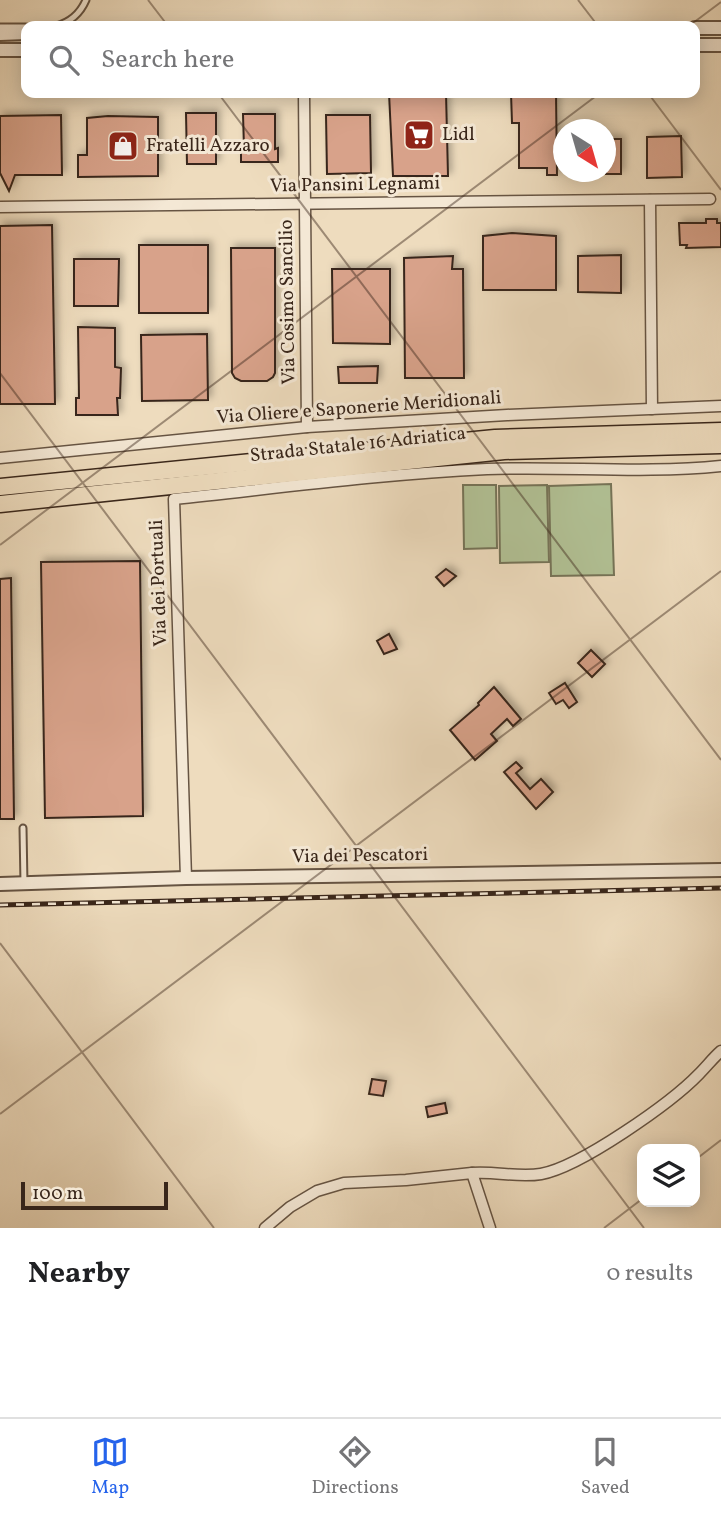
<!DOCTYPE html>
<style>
:root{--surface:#fff;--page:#f2f2f2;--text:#202124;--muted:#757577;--line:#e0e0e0;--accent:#2563eb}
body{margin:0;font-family:Vollkorn,serif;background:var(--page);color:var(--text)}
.controls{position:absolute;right:21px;bottom:21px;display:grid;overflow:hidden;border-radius:14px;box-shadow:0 4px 18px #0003}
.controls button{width:63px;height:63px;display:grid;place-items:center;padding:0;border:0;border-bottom:2px solid var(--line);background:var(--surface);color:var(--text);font:35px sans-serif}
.compass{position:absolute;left:553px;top:119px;width:63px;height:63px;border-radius:50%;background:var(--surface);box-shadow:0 4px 18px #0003;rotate:143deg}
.scale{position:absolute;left:21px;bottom:18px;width:147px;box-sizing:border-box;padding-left:7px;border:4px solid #39261a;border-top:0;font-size:19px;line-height:24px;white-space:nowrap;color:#39261a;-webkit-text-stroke:5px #f4e8d5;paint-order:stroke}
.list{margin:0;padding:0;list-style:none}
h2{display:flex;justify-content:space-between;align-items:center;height:91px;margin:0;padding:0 28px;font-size:30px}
h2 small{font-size:23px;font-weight:400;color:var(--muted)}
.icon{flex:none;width:38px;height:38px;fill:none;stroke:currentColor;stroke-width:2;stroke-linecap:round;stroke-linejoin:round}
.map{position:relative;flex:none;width:721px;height:1228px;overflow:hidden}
.search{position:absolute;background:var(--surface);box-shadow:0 4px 18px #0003;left:21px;right:21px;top:21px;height:77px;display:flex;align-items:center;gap:18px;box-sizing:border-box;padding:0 24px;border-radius:14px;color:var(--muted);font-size:26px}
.sheet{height:189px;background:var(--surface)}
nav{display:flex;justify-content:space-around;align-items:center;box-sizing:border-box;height:98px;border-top:2px solid var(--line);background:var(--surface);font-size:19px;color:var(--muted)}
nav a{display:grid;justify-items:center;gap:4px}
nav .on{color:var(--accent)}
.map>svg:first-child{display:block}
.green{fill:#b2c296;stroke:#767458;stroke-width:2}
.building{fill:#d8a28a;stroke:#39261a;stroke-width:2;filter:url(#shadow)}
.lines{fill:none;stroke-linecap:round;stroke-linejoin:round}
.service-casing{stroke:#665443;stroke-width:9}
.minor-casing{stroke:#665443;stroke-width:13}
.tertiary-casing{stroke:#665443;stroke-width:16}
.trunk-casing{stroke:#39261a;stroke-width:19}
.service{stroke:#f4e8d5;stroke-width:5}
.minor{stroke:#f4e8d5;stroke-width:10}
.tertiary{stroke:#f4e8d5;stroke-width:12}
.trunk{stroke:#eedcbe;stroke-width:16}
.rail-casing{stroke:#39261a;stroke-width:5}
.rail{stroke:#f4e8d5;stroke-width:2.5;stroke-dasharray:8;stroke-linecap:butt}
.ticks{fill:none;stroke:#39261a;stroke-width:2;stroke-opacity:0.45}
.labels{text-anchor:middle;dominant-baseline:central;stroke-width:6;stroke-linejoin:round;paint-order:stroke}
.poi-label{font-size:19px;fill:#39261a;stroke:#f4e8d5;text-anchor:start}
.street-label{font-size:19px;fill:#39261a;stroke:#f4e8d5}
</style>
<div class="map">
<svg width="721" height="1228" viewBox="0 0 721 1228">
<defs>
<filter id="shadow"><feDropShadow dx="3.5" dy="-3.5" stdDeviation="3.5" flood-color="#0004"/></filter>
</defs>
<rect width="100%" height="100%" fill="#eedcbe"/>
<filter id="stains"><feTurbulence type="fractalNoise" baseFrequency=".00286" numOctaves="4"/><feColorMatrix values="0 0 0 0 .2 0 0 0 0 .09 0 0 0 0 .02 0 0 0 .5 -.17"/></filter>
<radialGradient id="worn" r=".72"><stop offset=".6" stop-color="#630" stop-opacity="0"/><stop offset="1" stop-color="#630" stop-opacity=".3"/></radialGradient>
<!-- green -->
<g class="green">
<path d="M 611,484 L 614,575 L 551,576 L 549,486 Z"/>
<path d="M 463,485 L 496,485 L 497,548 L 464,549 Z"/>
<path d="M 547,485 L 549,562 L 500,563 L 499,486 Z"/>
</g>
<!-- building -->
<g class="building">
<path d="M 389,93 L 446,93 L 448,176 L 393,176 Z"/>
<path d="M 511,93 L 556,93 L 557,175 L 547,175 L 547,168 L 519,168 L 519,123 L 512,123 Z"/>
<path d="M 186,113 L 216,113 L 216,164 L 187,164 Z"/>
<path d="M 243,114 L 275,114 L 275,149 L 278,148 L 278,162 L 241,162 L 241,148 L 244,148 Z"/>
<path d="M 61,115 L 62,175 L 15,175 L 9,191 L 0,173 L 0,116 Z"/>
<path d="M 326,115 L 370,115 L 371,173 L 327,174 Z"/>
<path d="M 108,116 L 158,117 L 158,176 L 78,177 L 78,155 L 87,155 L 87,118 Z"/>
<path d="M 681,136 L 682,177 L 647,178 L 647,137 Z"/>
<rect x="606" y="139" width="15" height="35"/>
<path d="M 706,219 L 717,219 L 717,223 L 721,223 L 721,247 L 686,248 L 687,245 L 680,245 L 679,223 L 706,223 Z"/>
<path d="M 52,225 L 55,404 L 0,404 L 0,226 Z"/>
<path d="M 512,233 L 556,236 L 556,290 L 483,290 L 483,236 Z"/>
<rect x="139" y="245" width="69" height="68"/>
<path d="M 231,248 L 275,248 L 275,373 L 273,377 L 267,381 L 241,381 L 235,378 L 232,373 Z"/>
<path d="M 621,255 L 621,293 L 578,292 L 578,256 Z"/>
<path d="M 453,256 L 452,269 L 463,269 L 464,378 L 405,378 L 404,258 Z"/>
<path d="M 74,259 L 119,259 L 118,306 L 74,306 Z"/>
<path d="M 332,269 L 390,269 L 390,344 L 333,343 Z"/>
<path d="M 78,327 L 115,328 L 115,367 L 121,368 L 120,398 L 117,398 L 118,415 L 76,415 L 76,398 L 79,398 Z"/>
<path d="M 207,334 L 208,400 L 142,401 L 141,335 Z"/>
<path d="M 378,366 L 377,383 L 339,383 L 338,367 Z"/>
<path d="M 140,561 L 143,816 L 45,818 L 41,562 Z"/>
<path d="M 446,569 L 456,576 L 444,586 L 436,577 Z"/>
<path d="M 11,578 L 14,819 L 0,819 L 0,579 Z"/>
<path d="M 389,634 L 397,649 L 384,654 L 377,641 Z"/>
<path d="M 591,650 L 605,664 L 592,677 L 578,663 Z"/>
<path d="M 565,683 L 577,702 L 569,708 L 563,700 L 556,704 L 549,693 Z"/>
<path d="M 494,687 L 521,719 L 513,726 L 507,719 L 491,734 L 497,741 L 475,760 L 450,730 L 479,705 L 478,703 Z"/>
<path d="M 516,762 L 522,768 L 516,773 L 530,789 L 541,779 L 553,792 L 536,809 L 504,772 Z"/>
<path d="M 372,1079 L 386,1081 L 383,1096 L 369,1094 Z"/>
<path d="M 445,1103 L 447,1113 L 428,1117 L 426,1107 Z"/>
</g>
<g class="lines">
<!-- service casing -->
<g class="service-casing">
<g id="service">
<path d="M 56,26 C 71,22 80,14 86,0"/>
<path d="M 0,27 L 26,27"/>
<path d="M 23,828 L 24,884"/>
</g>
</g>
<!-- minor casing -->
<g class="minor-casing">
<g id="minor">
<path d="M 304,93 L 307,427"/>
<path d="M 650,200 L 652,409"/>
<path d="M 0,207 L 710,199"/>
<path d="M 0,458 L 307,427 L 507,415 L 721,406"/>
<path d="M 186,878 L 174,499 C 278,488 382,474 487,469 C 565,466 643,474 721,466"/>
<path d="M 472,1173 C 496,1171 518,1178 541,1174 C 580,1167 671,1103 699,1074 C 707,1066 713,1058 721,1051"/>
<path d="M 265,1228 L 290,1207 L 317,1191 L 344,1183 L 406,1180 L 472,1173 L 490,1228"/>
</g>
</g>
<!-- tertiary casing -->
<g class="tertiary-casing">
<g id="tertiary">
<path d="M 695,28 L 721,28"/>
<path d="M 0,34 L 26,33"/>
<path d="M 695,45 L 721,45"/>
<path d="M 0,50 L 26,50"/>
<path d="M 0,884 L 186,878 L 721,870"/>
</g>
</g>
<!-- trunk casing -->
<g class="trunk-casing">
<g id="trunk">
<path d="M 0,487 L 495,438 L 721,431"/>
<path d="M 0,504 L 504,451 L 721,445"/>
</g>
</g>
<!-- service -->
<use href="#service" class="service"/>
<!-- minor -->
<use href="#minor" class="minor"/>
<!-- tertiary -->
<use href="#tertiary" class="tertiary"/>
<!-- trunk -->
<use href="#trunk" class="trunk"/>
<!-- rail casing -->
<g class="rail-casing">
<path id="rail" d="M 0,905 L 721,888"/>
</g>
<!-- rail -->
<use href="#rail" class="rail"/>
</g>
<!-- ticks -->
<path class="ticks" d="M 148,0 L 168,26M 578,0 L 598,26M 689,26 L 721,2M 218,93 L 721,760M 648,93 L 721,190M 0,373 L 644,1228M 0,545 L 600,93M 0,943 L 214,1228M 0,1114 L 721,571M 695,1160 L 721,1140M 604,1228 L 642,1199"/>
<!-- icons -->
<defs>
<g id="supermarket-square" transform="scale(1.575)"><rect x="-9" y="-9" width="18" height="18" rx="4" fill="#8f2418" stroke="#f4e8d5"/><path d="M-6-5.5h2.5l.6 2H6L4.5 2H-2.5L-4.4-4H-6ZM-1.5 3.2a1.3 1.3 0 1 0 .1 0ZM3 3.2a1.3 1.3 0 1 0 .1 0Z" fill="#fff"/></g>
<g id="shop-square" transform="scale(1.575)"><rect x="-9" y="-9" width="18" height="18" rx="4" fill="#8f2418" stroke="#f4e8d5"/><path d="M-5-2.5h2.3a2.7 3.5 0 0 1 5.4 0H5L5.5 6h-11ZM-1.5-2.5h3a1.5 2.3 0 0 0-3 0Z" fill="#fff"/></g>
</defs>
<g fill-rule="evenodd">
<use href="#supermarket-square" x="419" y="135"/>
<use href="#shop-square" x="123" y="146"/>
</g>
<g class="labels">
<!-- poi labels -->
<g class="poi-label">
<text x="442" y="135">Lidl</text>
<text x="146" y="146">Fratelli Azzaro</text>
</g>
<!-- street labels -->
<g class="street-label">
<text transform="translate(355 185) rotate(-1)">Via Pansini Legnami</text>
<text transform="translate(288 302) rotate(-91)">Via Cosimo Sancilio</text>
<text transform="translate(359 408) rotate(-4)">Via Oliere e Saponerie Meridionali</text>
<text transform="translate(358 445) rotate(-6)">Strada Statale 16 Adriatica</text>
<text transform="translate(159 583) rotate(-92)">Via dei Portuali</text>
<text transform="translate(360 856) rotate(-1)">Via dei Pescatori</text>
</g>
</g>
<rect width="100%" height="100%" filter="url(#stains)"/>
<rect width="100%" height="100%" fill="url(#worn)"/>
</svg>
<div class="controls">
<button><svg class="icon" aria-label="layers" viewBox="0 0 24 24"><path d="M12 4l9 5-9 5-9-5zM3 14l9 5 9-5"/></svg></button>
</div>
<svg class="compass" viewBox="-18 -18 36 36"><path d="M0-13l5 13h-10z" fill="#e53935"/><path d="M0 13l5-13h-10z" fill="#757577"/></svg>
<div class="scale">100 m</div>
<div class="search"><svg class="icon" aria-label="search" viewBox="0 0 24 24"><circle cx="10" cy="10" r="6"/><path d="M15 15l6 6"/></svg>Search here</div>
</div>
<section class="sheet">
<h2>Nearby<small>0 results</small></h2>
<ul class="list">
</ul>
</section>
<nav>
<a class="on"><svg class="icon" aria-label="map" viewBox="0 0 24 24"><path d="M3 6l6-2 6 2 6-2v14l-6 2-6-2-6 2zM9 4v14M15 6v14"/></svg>Map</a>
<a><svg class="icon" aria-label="directions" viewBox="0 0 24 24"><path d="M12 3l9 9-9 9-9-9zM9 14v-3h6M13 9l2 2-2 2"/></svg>Directions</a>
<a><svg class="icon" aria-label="saved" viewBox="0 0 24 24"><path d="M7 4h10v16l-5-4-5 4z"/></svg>Saved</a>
</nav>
